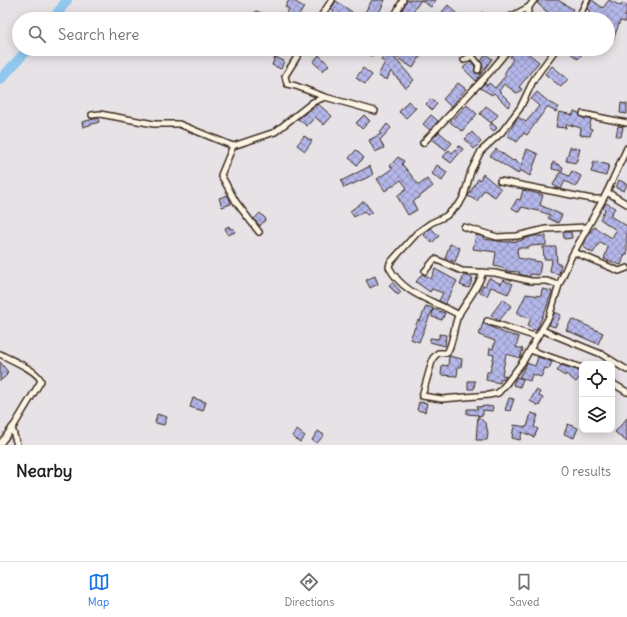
<!DOCTYPE html>
<style>
:root{--surface:#fff;--page:#f6f6f6;--text:#202124;--muted:#757577;--line:#e0e0e0;--accent:#1a73e8}
body{margin:0;font-family:Delius,sans-serif;background:var(--page);color:var(--text)}
.controls{position:absolute;right:12px;bottom:12px;display:grid;overflow:hidden;border-radius:8px;box-shadow:0 2px 10px #0003}
.controls button{width:36px;height:36px;display:grid;place-items:center;padding:0;border:0;border-bottom:1px solid var(--line);background:var(--surface);color:var(--text);font:20px sans-serif}
.list{margin:0;padding:0;list-style:none}
h2{display:flex;justify-content:space-between;align-items:center;height:52px;margin:0;padding:0 16px;font-size:17px}
h2 small{font-size:13px;font-weight:400;color:var(--muted)}
.icon{flex:none;width:22px;height:22px;fill:none;stroke:currentColor;stroke-width:2;stroke-linecap:round;stroke-linejoin:round}
.map{position:relative;flex:none;width:627px;height:445px;overflow:hidden}
.search{position:absolute;background:var(--surface);box-shadow:0 2px 10px #0003;left:12px;right:12px;top:12px;height:44px;display:flex;align-items:center;gap:10px;box-sizing:border-box;padding:0 14px;border-radius:22px;color:var(--muted);font-size:15px}
.sheet{height:116px;background:var(--surface)}
nav{display:flex;justify-content:space-around;align-items:center;box-sizing:border-box;height:56px;border-top:1px solid var(--line);background:var(--surface);font-size:11px;color:var(--muted)}
nav a{display:grid;justify-items:center;gap:2px}
nav .on{color:var(--accent)}
.map>svg:first-child{display:block}
.lines{fill:none;stroke-linecap:round;stroke-linejoin:round}
.river{stroke:#91c7ef;stroke-width:10}
.building{fill:url(#building-cross-hatch);stroke:#3b2a1e}
.minor-casing{stroke:#3b2a1e;stroke-width:8}
.minor{stroke:#fcf5e5;stroke-width:5}
</style>
<div class="map">
<svg width="627" height="445" viewBox="0 0 627 445">
<defs>
<pattern id="building-cross-hatch" width="8" height="8" patternUnits="userSpaceOnUse"><rect width="8" height="8" fill="#b4b7e9"/><path d="M0 0l8 8M0 8l8-8" fill="none" stroke="#9495bc"/></pattern>
</defs>
<rect width="100%" height="100%" fill="#e6e2e6"/>
<filter id="ink" filterUnits="userSpaceOnUse"><feTurbulence type="fractalNoise" baseFrequency=".025" numOctaves="2"/><feDisplacementMap in="SourceGraphic" scale="8" xChannelSelector="R" yChannelSelector="G"/><feConvolveMatrix kernelMatrix="1 2 1 2 8 2 1 2 1" color-interpolation-filters="sRGB"/></filter>
<g filter="url(#ink)">
<g class="lines">
<!-- river -->
<g class="river">
<path d="M 53,19 L 67,0"/>
<path d="M 0,80 L 28,49"/>
</g>
</g>
<!-- building -->
<g class="building">
<path d="M 289,0 L 292,0 L 304,7 L 297,19 L 283,19 L 289,9 L 285,7 Z"/>
<path d="M 372,0 L 385,0 L 378,15 L 373,12 L 370,19 L 361,19 Z"/>
<path d="M 407,0 L 421,0 L 410,16 L 414,19 L 398,19 Z"/>
<path d="M 421,0 L 436,0 L 431,7 Z"/>
<path d="M 540,0 L 558,0 L 573,9 L 567,19 L 555,19 L 537,3 Z"/>
<path d="M 592,0 L 603,8 L 609,0 L 621,6 L 622,3 L 627,5 L 625,22 L 620,21 L 613,40 L 608,38 L 608,19 L 583,19 L 590,11 L 587,9 Z"/>
<path d="M 336,1 L 352,12 L 347,19 L 329,19 L 334,11 L 331,9 Z"/>
<path d="M 448,5 L 457,13 L 452,19 L 436,19 Z"/>
<path d="M 256,11 L 276,18 L 276,19 L 253,19 Z"/>
<path d="M 482,12 L 488,16 L 490,14 L 498,19 L 477,19 Z"/>
<path d="M 379,49 L 425,49 L 413,68 L 391,54 L 414,80 L 406,88 L 391,71 L 387,80 L 378,76 L 385,62 L 381,60 L 385,52 Z"/>
<path d="M 515,49 L 525,51 L 539,62 L 519,87 L 522,89 L 518,94 L 504,84 L 499,91 L 511,103 L 508,107 L 494,93 L 492,95 L 480,88 L 485,83 L 487,86 L 489,83 L 495,88 L 506,75 L 504,74 L 513,59 L 510,57 Z"/>
<path d="M 571,49 L 586,49 L 578,59 L 569,52 Z"/>
<path d="M 486,54 L 492,59 L 476,81 L 463,68 L 471,61 L 475,66 L 475,73 L 480,74 L 483,66 L 481,61 Z"/>
<path d="M 319,55 L 329,65 L 323,71 L 313,62 Z"/>
<path d="M 275,57 L 284,61 L 281,69 L 272,65 Z"/>
<path d="M 552,66 L 568,79 L 561,87 L 545,74 Z"/>
<path d="M 363,68 L 372,75 L 365,84 L 356,78 Z"/>
<path d="M 458,83 L 466,89 L 451,107 L 443,99 Z"/>
<path d="M 537,92 L 550,103 L 559,107 L 556,112 L 547,107 L 527,135 L 524,133 L 517,142 L 507,135 L 518,117 L 526,122 L 539,106 L 531,99 Z"/>
<path d="M 431,99 L 437,104 L 432,110 L 426,104 Z"/>
<path d="M 408,101 L 416,108 L 406,118 L 399,112 Z"/>
<path d="M 621,103 L 627,104 L 627,114 L 620,113 Z"/>
<path d="M 318,104 L 332,116 L 324,125 L 315,117 L 307,126 L 298,119 Z"/>
<path d="M 467,105 L 477,114 L 462,131 L 450,122 Z"/>
<path d="M 486,106 L 498,115 L 491,123 L 480,114 Z"/>
<path d="M 574,111 L 579,113 L 581,117 L 591,120 L 589,128 L 592,129 L 590,136 L 580,135 L 581,128 L 567,124 L 566,128 L 556,127 L 559,112 L 573,115 Z"/>
<path d="M 364,115 L 370,121 L 362,129 L 356,123 Z"/>
<path d="M 431,115 L 438,121 L 430,130 L 423,124 Z"/>
<path d="M 98,118 L 99,122 L 83,127 L 82,122 Z"/>
<path d="M 492,123 L 497,128 L 494,131 L 489,127 Z"/>
<path d="M 387,124 L 391,128 L 380,140 L 384,148 L 375,152 L 369,140 L 381,134 L 380,133 Z"/>
<path d="M 618,126 L 623,127 L 621,137 L 616,136 Z"/>
<path d="M 439,132 L 452,143 L 446,150 L 432,139 Z"/>
<path d="M 472,132 L 481,142 L 474,149 L 465,139 Z"/>
<path d="M 304,136 L 312,141 L 305,151 L 297,145 Z"/>
<path d="M 459,146 L 463,149 L 451,163 L 443,157 L 449,150 L 452,153 Z"/>
<path d="M 570,147 L 580,149 L 576,163 L 566,161 Z"/>
<path d="M 496,149 L 513,161 L 514,160 L 521,165 L 527,149 L 538,154 L 530,176 L 520,170 L 518,174 L 490,156 Z"/>
<path d="M 356,150 L 364,158 L 357,165 L 349,158 Z"/>
<path d="M 398,157 L 404,161 L 402,164 L 419,185 L 427,179 L 433,186 L 413,202 L 417,210 L 408,215 L 397,196 L 407,188 L 401,180 L 385,191 L 377,179 L 393,168 L 390,166 Z"/>
<path d="M 594,161 L 609,165 L 606,176 L 591,172 Z"/>
<path d="M 553,162 L 563,167 L 562,171 L 552,169 Z"/>
<path d="M 437,165 L 447,172 L 442,181 L 432,174 Z"/>
<path d="M 370,166 L 373,175 L 344,188 L 341,181 Z"/>
<path d="M 572,171 L 581,176 L 576,187 L 565,181 L 561,189 L 553,185 L 560,172 L 569,176 Z"/>
<path d="M 483,174 L 501,189 L 495,197 L 484,190 L 477,201 L 468,196 L 478,179 L 480,180 Z"/>
<path d="M 619,180 L 627,184 L 624,191 L 616,188 Z"/>
<path d="M 523,190 L 543,195 L 540,205 L 562,215 L 558,223 L 548,218 L 550,215 L 542,212 L 522,207 L 519,212 L 512,208 L 517,199 L 520,200 Z"/>
<path d="M 228,195 L 231,204 L 222,207 L 219,198 Z"/>
<path d="M 364,201 L 372,212 L 367,215 L 364,211 L 354,217 L 350,211 Z"/>
<path d="M 606,203 L 615,208 L 610,216 L 627,226 L 627,255 L 625,254 L 621,265 L 604,259 L 608,247 L 600,242 L 593,253 L 583,247 L 588,235 L 594,227 L 612,238 L 616,230 L 600,219 L 605,210 L 603,208 Z"/>
<path d="M 260,213 L 266,219 L 260,226 L 254,219 Z"/>
<path d="M 229,226 L 230,229 L 233,228 L 235,232 L 228,235 L 225,228 Z"/>
<path d="M 431,228 L 439,236 L 432,243 L 424,235 Z"/>
<path d="M 563,232 L 571,232 L 572,238 L 564,239 Z"/>
<path d="M 476,235 L 484,237 L 484,239 L 505,242 L 519,241 L 533,236 L 546,236 L 546,245 L 528,246 L 528,248 L 517,248 L 518,258 L 541,262 L 539,275 L 530,274 L 530,277 L 519,274 L 519,272 L 506,271 L 506,269 L 494,266 L 496,252 L 473,249 Z"/>
<path d="M 450,244 L 460,248 L 455,262 L 445,258 Z"/>
<path d="M 543,247 L 556,247 L 557,264 L 561,264 L 559,274 L 550,272 L 552,259 L 544,259 Z"/>
<path d="M 435,269 L 457,281 L 445,304 L 439,301 L 443,293 L 432,289 L 430,292 L 416,282 L 422,274 L 431,279 Z"/>
<path d="M 464,275 L 473,278 L 469,288 L 460,285 Z"/>
<path d="M 375,276 L 378,284 L 370,288 L 366,280 Z"/>
<path d="M 489,278 L 501,284 L 503,280 L 513,284 L 508,294 L 491,287 L 487,296 L 480,292 L 483,285 L 485,286 Z"/>
<path d="M 392,282 L 401,292 L 398,295 L 389,286 Z"/>
<path d="M 542,289 L 552,291 L 547,306 L 536,331 L 527,326 L 531,319 L 517,313 L 526,294 L 541,296 Z"/>
<path d="M 503,299 L 511,306 L 499,321 L 491,315 Z"/>
<path d="M 426,306 L 433,308 L 419,342 L 410,339 L 418,320 L 420,321 Z"/>
<path d="M 433,309 L 445,313 L 442,320 L 432,317 Z"/>
<path d="M 555,312 L 561,315 L 555,327 L 549,325 Z"/>
<path d="M 572,319 L 603,333 L 598,344 L 566,330 Z"/>
<path d="M 483,323 L 504,333 L 519,337 L 516,347 L 523,349 L 520,358 L 506,354 L 502,375 L 506,376 L 504,380 L 501,379 L 500,383 L 486,380 L 487,372 L 490,372 L 494,355 L 489,354 L 490,348 L 493,349 L 495,341 L 479,335 Z"/>
<path d="M 439,334 L 446,335 L 445,346 L 430,342 L 430,338 L 439,339 Z"/>
<path d="M 449,356 L 462,359 L 461,367 L 458,367 L 457,376 L 441,375 L 442,365 L 448,366 Z"/>
<path d="M 538,357 L 552,362 L 549,369 L 545,368 L 541,377 L 532,374 L 530,381 L 519,377 L 527,363 L 535,366 Z"/>
<path d="M 0,362 L 8,372 L 6,373 L 7,375 L 0,381 Z"/>
<path d="M 561,365 L 577,370 L 582,374 L 576,382 L 566,374 L 565,376 L 557,371 Z"/>
<path d="M 516,377 L 523,379 L 520,387 L 513,385 Z"/>
<path d="M 468,381 L 475,381 L 474,389 L 468,389 Z"/>
<path d="M 536,390 L 540,392 L 539,396 L 543,398 L 539,406 L 530,401 Z"/>
<path d="M 193,398 L 206,402 L 203,411 L 190,407 Z"/>
<path d="M 509,398 L 514,399 L 510,411 L 505,410 Z"/>
<path d="M 419,402 L 427,403 L 425,412 L 417,410 Z"/>
<path d="M 487,406 L 493,407 L 492,411 L 483,410 L 483,415 L 478,416 L 486,424 L 488,433 L 487,440 L 476,440 L 478,415 L 467,414 L 467,409 L 478,409 L 476,407 Z"/>
<path d="M 531,413 L 538,415 L 534,427 L 538,429 L 534,437 L 522,432 L 520,440 L 512,438 L 514,425 L 527,427 Z"/>
<path d="M 157,414 L 167,417 L 164,425 L 155,423 Z"/>
<path d="M 627,418 L 627,442 L 615,432 Z"/>
<path d="M 568,424 L 578,428 L 574,438 L 564,434 Z"/>
<path d="M 297,430 L 305,436 L 300,442 L 292,436 Z"/>
<path d="M 318,431 L 324,435 L 317,443 L 312,440 Z"/>
</g>
<g class="lines">
<!-- minor casing -->
<g class="minor-casing">
<g id="minor">
<path d="M 319,19 L 332,0"/>
<path d="M 393,19 L 403,0"/>
<path d="M 506,19 L 529,7 L 534,0"/>
<path d="M 526,19 L 529,7"/>
<path d="M 578,19 L 587,0"/>
<path d="M 302,49 L 285,76 L 287,84 L 296,86 L 325,97"/>
<path d="M 371,52 L 373,49"/>
<path d="M 472,56 L 479,65 L 478,70"/>
<path d="M 464,60 L 472,56 L 475,49"/>
<path d="M 583,114 L 627,123"/>
<path d="M 92,115 L 100,114 L 154,124 L 179,124 L 233,146"/>
<path d="M 423,143 L 489,73 L 509,49"/>
<path d="M 627,148 L 607,192 L 627,204"/>
<path d="M 500,181 L 592,199 L 602,199"/>
<path d="M 464,227 L 497,237 L 517,236 L 546,229 L 587,227"/>
<path d="M 259,232 L 236,202 L 221,175 L 233,146 L 275,132 L 313,102 L 325,97 L 375,111"/>
<path d="M 574,252 L 619,271 L 627,268"/>
<path d="M 425,271 L 435,259 L 462,271 L 495,273 L 531,281 L 547,281 L 559,285"/>
<path d="M 483,272 C 478,289 466,301 458,316 C 453,328 454,341 447,353 L 438,353 L 433,358 L 422,396 L 442,399 L 489,395 L 498,393 L 506,384 L 524,360 L 549,317 L 559,285 L 570,259 L 607,192"/>
<path d="M 459,315 C 434,300 404,296 389,267 L 390,263 L 417,233 L 431,223 L 446,216 L 460,203 L 464,196 L 471,171 L 481,151 L 501,133 L 520,108 L 534,79 L 556,49"/>
<path d="M 487,321 L 537,337"/>
<path d="M 542,330 L 601,354 L 627,370"/>
<path d="M 530,350 L 582,368"/>
<path d="M 0,354 C 11,360 37,370 41,381 L 15,424 L 0,444"/>
<path d="M 612,383 L 627,392"/>
<path d="M 12,428 L 17,445"/>
</g>
</g>
<!-- minor -->
<use href="#minor" class="minor"/>
</g>
</g>
</svg>
<div class="controls">
<button><svg class="icon" aria-label="locate" viewBox="0 0 24 24"><circle cx="12" cy="12" r="6"/><path d="M12 2v4M12 18v4M2 12h4M18 12h4"/></svg></button>
<button><svg class="icon" aria-label="layers" viewBox="0 0 24 24"><path d="M12 4l9 5-9 5-9-5zM3 14l9 5 9-5"/></svg></button>
</div>
<div class="search"><svg class="icon" aria-label="search" viewBox="0 0 24 24"><circle cx="10" cy="10" r="6"/><path d="M15 15l6 6"/></svg>Search here</div>
</div>
<section class="sheet">
<h2>Nearby<small>0 results</small></h2>
<ul class="list">
</ul>
</section>
<nav>
<a class="on"><svg class="icon" aria-label="map" viewBox="0 0 24 24"><path d="M3 6l6-2 6 2 6-2v14l-6 2-6-2-6 2zM9 4v14M15 6v14"/></svg>Map</a>
<a><svg class="icon" aria-label="directions" viewBox="0 0 24 24"><path d="M12 3l9 9-9 9-9-9zM9 14v-3h6M13 9l2 2-2 2"/></svg>Directions</a>
<a><svg class="icon" aria-label="saved" viewBox="0 0 24 24"><path d="M7 4h10v16l-5-4-5 4z"/></svg>Saved</a>
</nav>
